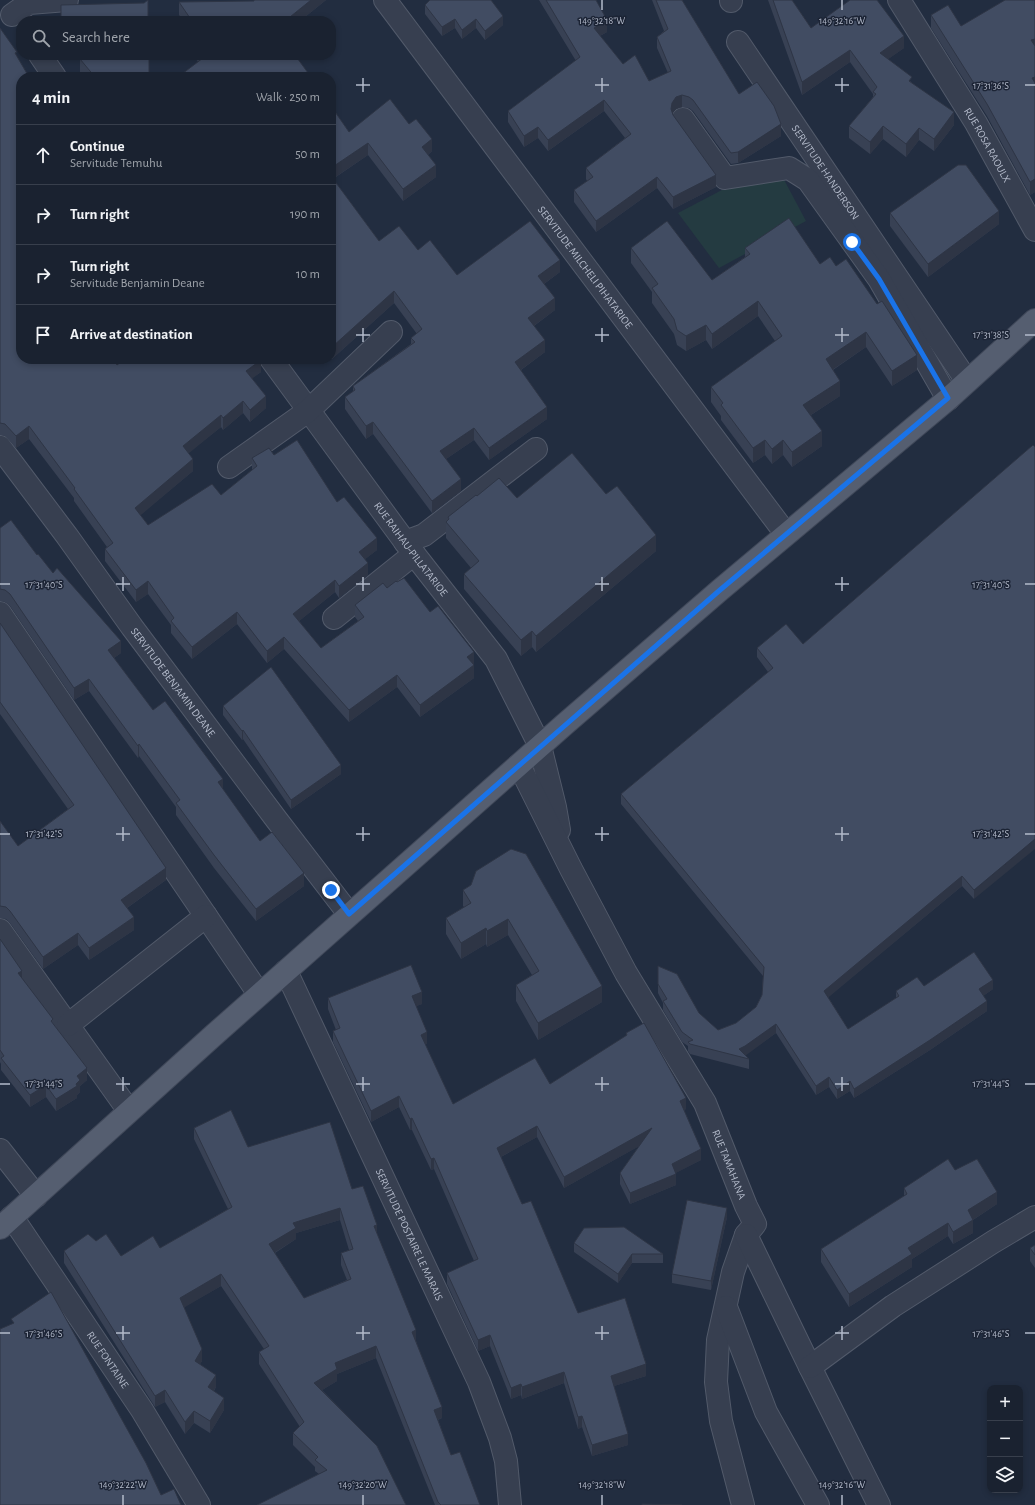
<!DOCTYPE html>
<meta charset="utf-8">
<style>
:root{--surface:#1a2230;--page:#272f3c;--text:#f1f3f6;--muted:#9fa4ab;--line:#383f4c}
body{margin:0;font-family:"Alegreya Sans",sans-serif;background:var(--page);color:var(--text)}
.controls{position:absolute;right:12px;bottom:12px;display:grid;overflow:hidden;border-radius:8px;box-shadow:0 2px 6px #0003}
.controls button{width:36px;height:36px;display:grid;place-items:center;padding:0;border:0;border-bottom:1px solid var(--line);background:var(--surface);color:var(--text);font:20px sans-serif}
.stop{position:absolute;width:12px;height:12px;margin:-9px;border:3px solid #1a73e8;border-radius:50%;background:#fff}
.stop.end{background:#1a73e8;border-color:#fff;box-shadow:0 1px 4px #0008}
.list{margin:0;padding:0;list-style:none}
h2{display:flex;justify-content:space-between;align-items:center;height:52px;margin:0;padding:0 16px;font-size:17px}
h2 small{font-size:13px;font-weight:400;color:var(--muted)}
.list li{display:grid;grid-template-columns:26px 1fr auto;gap:12px;align-items:center;box-sizing:border-box;height:60px;padding:0 16px;border-top:1px solid var(--line)}
.list b{display:block;font-size:15px;white-space:nowrap}
.list p{margin:0;font-size:13px;white-space:nowrap;color:var(--muted)}
.list em{font-size:13px;font-style:normal;color:var(--muted)}
.icon{flex:none;width:22px;height:22px;fill:none;stroke:currentColor;stroke-width:2;stroke-linecap:round;stroke-linejoin:round}
.map{position:relative;flex:none;width:1035px;height:1505px;overflow:hidden}
.search{position:absolute;background:var(--surface);box-shadow:0 2px 6px #0003;left:16px;top:16px;width:320px;height:44px;display:flex;align-items:center;gap:10px;box-sizing:border-box;padding:0 14px;border-radius:16px;color:var(--muted);font-size:15px}
.panel{position:absolute;background:var(--surface);box-shadow:0 2px 6px #0003;left:16px;top:72px;width:320px;height:292px;border-radius:16px}
.map>svg:first-child{display:block}
.green{fill:#243b41}
.lines{fill:none;stroke-linecap:round;stroke-linejoin:round}
.minor-casing{stroke:#525a6a;stroke-width:24}
.major-casing{stroke:#404859;stroke-width:24}
.minor{stroke:#373f50;stroke-width:22}
.major{stroke:#555e70;stroke-width:22}
.wall{fill:#384154;fill-rule:evenodd}
.shaded-wall{fill:#2e3545}
.building{fill:#414c62;stroke:#2e3545;fill-rule:evenodd}
.route{stroke:#1a73e8;stroke-width:5}
.ticks{fill:none;stroke:#b3baca;stroke-width:1.5}
.labels{text-anchor:middle;dominant-baseline:central;stroke-width:3;stroke-linejoin:round;paint-order:stroke}
.street-label{font-size:11px;fill:#b3baca;stroke:#1c2435}
.ticks-label{font-size:10px;text-anchor:middle;fill:#b3baca;stroke:#1c2435;stroke-width:3;stroke-linejoin:round;paint-order:stroke}
</style>
<div class="map">
<svg width="1035" height="1505" viewBox="0 0 1035 1505">
<rect width="100%" height="100%" fill="#222d40"/>
<!-- green -->
<path class="green" d="M 781,174 L 806,221 L 719,268 L 678,213 L 741,180 Z"/>
<g class="lines">
<!-- minor casing -->
<g class="minor-casing">
<g id="minor">
<path id="s1" d="M 385,0 L 786,534"/>
<path d="M 731,0 L 731,1"/>
<path id="s2" d="M 899,0 L 976,123 L 1035,230"/>
<path d="M 12,15 L 29,3 L 67,0"/>
<path id="s3" d="M 738,42 L 967,381"/>
<path d="M 40,55 L 55,77"/>
<path d="M 683,119 L 725,178 L 789,168 L 808,180 L 879,279 L 948,399"/>
<path id="s4" d="M 271,359 L 414,554 L 496,659 L 540,746 L 555,807 L 559,830"/>
<path id="s5" d="M 0,447 L 67,536 L 132,627 L 276,819 L 349,914"/>
<path d="M 229,467 L 308,411 L 391,332"/>
<path d="M 405,542 L 424,535 L 536,449"/>
<path d="M 0,613 L 259,994"/>
<path d="M 334,618 L 414,554"/>
<path id="s6" d="M 519,765 L 571,869 L 626,973 L 705,1103 L 746,1206 L 755,1224 L 746,1235 L 733,1272 L 718,1340 L 716,1382 L 721,1421 L 743,1505"/>
<path d="M 0,930 L 129,1111"/>
<path id="s7" d="M 286,971 L 479,1382 L 500,1438 L 506,1461 L 510,1505"/>
<path d="M 68,1025 L 206,916"/>
<path d="M 0,1150 L 36,1196"/>
<path id="s8" d="M 12,1217 L 142,1410 L 199,1505"/>
<path d="M 746,1235 L 810,1367 L 879,1505"/>
<path d="M 726,1307 L 766,1412 L 818,1505"/>
<path d="M 810,1367 L 893,1306 L 993,1242 L 1035,1217"/>
</g>
</g>
<!-- major casing -->
<g class="major-casing">
<path id="major" d="M 0,1228 L 215,1034 L 565,724 L 720,590 L 948,399 L 1035,320"/>
</g>
<!-- minor -->
<use href="#minor" class="minor"/>
<!-- major -->
<use href="#major" class="major"/>
</g>
<!-- wall -->
<g class="wall">
<path d="M 254,0 L 326,0 L 300,21 L 184,21 L 179,15 L 179,2 L 254,1 Z"/>
<path d="M 539,0 L 596,0 L 607,32 L 600,36 L 623,64 L 649,81 L 668,73 L 657,48 L 657,37 L 664,31 L 652,0 L 682,0 L 739,94 L 781,136 L 738,163 L 731,164 L 693,111 L 689,108 L 682,107 L 676,109 L 672,113 L 716,187 L 673,209 L 657,188 L 596,232 L 574,202 L 574,190 L 587,181 L 586,179 L 586,168 L 625,138 L 604,111 L 548,151 L 538,138 L 524,147 L 508,122 L 508,111 L 576,61 Z"/>
<path d="M 768,0 L 792,0 L 811,28 L 904,48 L 888,59 L 954,125 L 934,151 L 919,140 L 906,157 L 883,139 L 870,154 L 849,138 L 849,126 L 873,97 L 873,94 L 850,62 L 802,95 Z"/>
<path d="M 1035,0 L 1035,193 L 1035,192 L 1030,195 L 987,116 L 931,28 L 931,15 L 961,26 Z"/>
<path d="M 425,5 L 503,25 L 485,40 L 476,28 L 462,39 L 455,28 L 442,36 L 425,14 Z"/>
<path d="M 0,28 L 17,56 L 21,359 L 261,372 L 252,378 L 266,408 L 250,422 L 243,413 L 223,430 L 221,427 L 188,453 L 193,471 L 140,515 L 148,525 L 221,495 L 252,470 L 252,458 L 274,455 L 337,502 L 377,550 L 365,559 L 368,575 L 339,598 L 335,592 L 299,621 L 321,648 L 358,621 L 355,617 L 355,605 L 397,582 L 430,612 L 474,664 L 473,665 L 474,678 L 420,717 L 397,687 L 349,722 L 284,649 L 267,663 L 237,624 L 192,659 L 171,633 L 171,625 L 148,594 L 136,602 L 105,561 L 105,549 L 107,547 L 74,501 L 74,498 L 29,439 L 16,448 L 5,436 L 0,435 Z"/>
<path d="M 193,55 L 295,55 L 198,62 Z"/>
<path d="M 80,59 L 149,77 L 85,77 L 80,72 Z"/>
<path d="M 331,106 L 349,132 L 409,124 L 432,151 L 428,155 L 436,177 L 403,201 L 368,155 L 333,179 L 379,241 L 418,250 L 457,275 L 560,272 L 544,284 L 555,310 L 534,326 L 545,352 L 521,370 L 547,419 L 489,460 L 474,440 L 446,459 L 461,491 L 432,513 L 373,434 L 366,439 L 345,409 L 345,397 L 353,392 L 353,386 L 411,344 L 411,338 L 417,334 L 394,303 L 332,359 L 331,359 Z"/>
<path d="M 890,213 L 999,224 L 928,277 L 890,226 Z"/>
<path d="M 631,248 L 712,280 L 745,257 L 745,248 L 820,264 L 836,266 L 917,370 L 892,386 L 866,347 L 833,370 L 840,396 L 811,415 L 822,446 L 792,467 L 783,455 L 772,464 L 765,455 L 753,463 L 721,420 L 721,416 L 711,402 L 711,387 L 775,341 L 758,316 L 712,349 L 706,340 L 686,351 L 677,345 L 674,334 L 652,303 L 652,292 L 631,263 Z"/>
<path d="M 1033,445 L 974,899 L 962,886 L 828,997 L 848,1029 L 896,998 L 896,991 L 924,986 L 993,989 L 983,996 L 987,1011 L 930,1050 L 854,1098 L 850,1091 L 837,1099 L 829,1087 L 816,1095 L 776,1033 L 745,1055 L 749,1059 L 749,1069 L 690,1054 L 688,1051 L 688,1046 L 682,1042 L 663,1010 L 663,1003 L 658,993 L 658,966 L 699,1013 L 718,1030 L 736,1023 L 756,1007 L 762,995 L 763,976 L 621,804 L 621,794 L 768,672 L 757,657 L 757,648 L 803,644 Z"/>
<path d="M 606,494 L 656,551 L 536,652 L 532,647 L 521,656 L 464,589 L 464,574 L 471,568 L 446,538 L 446,522 L 448,521 L 448,517 L 477,496 L 517,498 Z"/>
<path d="M 0,528 L 37,555 L 121,653 L 114,658 L 153,710 L 223,790 L 260,841 L 304,886 L 256,921 L 214,868 L 176,815 L 176,807 L 139,756 L 138,758 L 89,691 L 74,700 L 10,606 L 5,602 L 0,601 Z"/>
<path d="M 0,623 L 166,880 L 127,908 L 134,930 L 89,960 L 78,945 L 43,969 L 10,923 L 6,919 L 0,918 L 0,821 L 18,846 L 68,809 L 0,714 Z"/>
<path d="M 223,706 L 341,774 L 291,809 L 243,739 L 242,740 L 223,715 Z"/>
<path d="M 471,885 L 602,1002 L 538,1040 L 516,1001 L 516,985 L 532,975 L 508,935 L 487,947 L 486,944 L 461,959 L 446,934 L 446,918 L 464,907 L 463,906 L 463,890 Z"/>
<path d="M 0,939 L 22,979 L 53,1023 L 87,1080 L 80,1086 L 80,1092 L 77,1095 L 77,1098 L 56,1111 L 46,1097 L 30,1107 L 1,1070 L 1,1064 L 0,1062 Z"/>
<path d="M 328,998 L 422,1004 L 416,1006 L 427,1044 L 425,1044 L 453,1104 L 550,1084 L 626,1036 L 626,1033 L 686,1109 L 684,1110 L 701,1160 L 675,1173 L 676,1185 L 630,1204 L 620,1184 L 620,1173 L 639,1146 L 564,1188 L 537,1137 L 501,1157 L 522,1204 L 578,1313 L 646,1376 L 614,1386 L 628,1445 L 592,1456 L 582,1427 L 578,1429 L 564,1383 L 522,1399 L 521,1395 L 511,1399 L 490,1346 L 478,1351 L 447,1284 L 447,1273 L 474,1261 L 434,1169 L 431,1170 L 412,1130 L 410,1130 L 399,1107 L 371,1122 L 333,1042 L 333,1031 L 336,1030 L 328,1009 Z"/>
<path d="M 194,1128 L 248,1147 L 352,1189 L 377,1234 L 416,1341 L 442,1418 L 438,1420 L 451,1455 L 480,1505 L 435,1505 L 376,1358 L 337,1374 L 337,1381 L 322,1390 L 377,1446 L 319,1474 L 315,1471 L 315,1467 L 293,1445 L 293,1433 L 300,1427 L 259,1364 L 259,1352 L 264,1349 L 221,1286 L 184,1307 L 202,1361 L 200,1364 L 216,1387 L 214,1391 L 224,1410 L 210,1433 L 194,1423 L 185,1434 L 165,1402 L 155,1407 L 64,1263 L 64,1251 L 96,1241 L 121,1256 L 160,1248 L 228,1209 L 194,1139 ZM 340,1220 L 349,1250 L 341,1253 L 341,1265 L 347,1280 L 304,1298 L 275,1253 L 296,1239 L 296,1233 Z"/>
<path d="M 955,1170 L 997,1204 L 973,1220 L 973,1233 L 953,1244 L 948,1236 L 912,1259 L 912,1267 L 849,1307 L 821,1262 L 821,1249 L 904,1196 L 904,1188 Z"/>
<path d="M 727,1217 L 711,1290 L 672,1283 L 672,1274 Z"/>
<path d="M 574,1243 L 663,1254 L 663,1263 L 632,1263 L 618,1283 L 574,1252 Z"/>
<path d="M 1035,1245 L 1035,1268 L 1030,1261 L 1030,1248 Z"/>
</g>
<!-- shaded-wall -->
<g class="shaded-wall">
<path d="M 311,0 L 326,0 L 300,21 L 285,21 Z"/>
<path d="M 503,16 L 503,25 L 485,40 L 485,31 Z"/>
<path d="M 455,19 L 455,28 L 442,36 L 442,27 Z"/>
<path d="M 476,19 L 476,28 L 462,39 L 462,30 Z"/>
<path d="M 607,20 L 607,32 L 594,39 L 594,28 Z"/>
<path d="M 904,36 L 904,48 L 880,65 L 880,53 Z"/>
<path d="M 1035,39 L 1035,51 L 1031,40 Z"/>
<path d="M 850,50 L 850,62 L 802,95 L 802,82 Z"/>
<path d="M 1035,77 L 1035,90 L 1032,78 Z"/>
<path d="M 682,95 L 682,107 L 676,109 L 672,114 L 671,109 L 672,103 L 676,97 Z"/>
<path d="M 604,100 L 604,111 L 548,151 L 548,140 Z"/>
<path d="M 954,112 L 954,125 L 934,151 L 934,139 Z"/>
<path d="M 781,124 L 781,136 L 738,163 L 738,152 Z"/>
<path d="M 883,126 L 883,139 L 870,154 L 870,142 Z"/>
<path d="M 538,127 L 538,138 L 524,147 L 524,136 Z"/>
<path d="M 919,128 L 919,140 L 906,157 L 906,144 Z"/>
<path d="M 432,139 L 432,151 L 422,160 L 422,147 Z"/>
<path d="M 368,143 L 368,155 L 331,180 L 331,168 Z"/>
<path d="M 436,165 L 436,177 L 403,201 L 403,189 Z"/>
<path d="M 716,175 L 716,187 L 673,209 L 673,197 Z"/>
<path d="M 657,177 L 657,188 L 596,232 L 596,221 Z"/>
<path d="M 1035,179 L 1035,192 L 1030,195 L 1030,182 Z"/>
<path d="M 999,211 L 999,224 L 928,277 L 928,264 Z"/>
<path d="M 560,260 L 560,272 L 538,288 L 538,276 Z"/>
<path d="M 394,291 L 394,303 L 332,359 L 332,347 Z"/>
<path d="M 555,298 L 555,310 L 528,330 L 528,318 Z"/>
<path d="M 758,301 L 758,316 L 712,349 L 712,334 Z"/>
<path d="M 706,325 L 706,340 L 686,351 L 686,336 Z"/>
<path d="M 866,332 L 866,347 L 826,374 L 826,359 Z"/>
<path d="M 545,340 L 545,352 L 515,374 L 515,362 Z"/>
<path d="M 917,355 L 917,370 L 892,386 L 892,371 Z"/>
<path d="M 261,360 L 261,372 L 246,383 L 246,371 Z"/>
<path d="M 840,381 L 840,396 L 803,420 L 803,405 Z"/>
<path d="M 266,396 L 266,408 L 250,422 L 250,410 Z"/>
<path d="M 243,401 L 243,413 L 223,430 L 223,418 Z"/>
<path d="M 547,407 L 547,419 L 489,460 L 489,448 Z"/>
<path d="M 221,415 L 221,427 L 183,458 L 183,446 Z"/>
<path d="M 373,422 L 373,434 L 366,439 L 366,426 Z"/>
<path d="M 29,426 L 29,439 L 16,448 L 16,436 Z"/>
<path d="M 474,428 L 474,440 L 440,463 L 440,451 Z"/>
<path d="M 822,431 L 822,446 L 792,467 L 792,452 Z"/>
<path d="M 765,440 L 765,455 L 753,463 L 753,448 Z"/>
<path d="M 783,440 L 783,455 L 772,464 L 772,449 Z"/>
<path d="M 193,459 L 193,471 L 135,520 L 135,508 Z"/>
<path d="M 461,479 L 461,491 L 432,513 L 432,501 Z"/>
<path d="M 656,535 L 656,551 L 536,652 L 536,636 Z"/>
<path d="M 377,538 L 377,550 L 359,564 L 359,552 Z"/>
<path d="M 368,563 L 368,575 L 339,598 L 339,586 Z"/>
<path d="M 335,580 L 335,592 L 293,626 L 293,614 Z"/>
<path d="M 148,581 L 148,594 L 136,602 L 136,590 Z"/>
<path d="M 237,612 L 237,624 L 192,659 L 192,647 Z"/>
<path d="M 532,631 L 532,647 L 521,656 L 521,640 Z"/>
<path d="M 284,637 L 284,649 L 267,663 L 267,651 Z"/>
<path d="M 121,641 L 121,653 L 108,662 L 108,650 Z"/>
<path d="M 474,652 L 474,664 L 467,669 L 467,657 Z"/>
<path d="M 474,665 L 474,678 L 420,717 L 420,705 Z"/>
<path d="M 397,675 L 397,687 L 349,722 L 349,710 Z"/>
<path d="M 89,679 L 89,691 L 74,700 L 74,688 Z"/>
<path d="M 243,730 L 243,739 L 242,740 L 242,731 Z"/>
<path d="M 139,744 L 139,756 L 138,758 L 138,746 Z"/>
<path d="M 341,765 L 341,774 L 291,809 L 291,800 Z"/>
<path d="M 223,779 L 223,791 L 218,782 Z"/>
<path d="M 1035,839 L 1035,849 L 974,899 L 974,890 Z"/>
<path d="M 166,868 L 166,880 L 121,912 L 121,900 Z"/>
<path d="M 304,873 L 304,886 L 256,921 L 256,909 Z"/>
<path d="M 962,876 L 962,886 L 824,1001 L 824,991 Z"/>
<path d="M 134,917 L 134,930 L 89,960 L 89,948 Z"/>
<path d="M 508,919 L 508,935 L 487,947 L 487,931 Z"/>
<path d="M 486,928 L 486,944 L 461,959 L 461,943 Z"/>
<path d="M 78,933 L 78,945 L 43,969 L 43,957 Z"/>
<path d="M 22,971 L 22,983 L 18,973 Z"/>
<path d="M 993,980 L 993,989 L 979,999 L 979,989 Z"/>
<path d="M 602,986 L 602,1002 L 538,1040 L 538,1023 Z"/>
<path d="M 422,992 L 422,1004 L 412,1008 L 412,996 Z"/>
<path d="M 987,1001 L 987,1011 L 930,1050 L 854,1098 L 854,1089 Z"/>
<path d="M 776,1024 L 776,1033 L 745,1056 L 739,1049 Z"/>
<path d="M 427,1032 L 427,1044 L 421,1046 L 421,1035 Z"/>
<path d="M 87,1068 L 87,1080 L 80,1086 L 80,1092 L 77,1095 L 77,1098 L 56,1111 L 56,1099 L 77,1076 Z"/>
<path d="M 829,1077 L 829,1087 L 816,1095 L 816,1086 Z"/>
<path d="M 850,1081 L 850,1091 L 837,1099 L 837,1090 Z"/>
<path d="M 46,1085 L 46,1097 L 30,1107 L 30,1095 Z"/>
<path d="M 399,1096 L 399,1107 L 371,1122 L 371,1111 Z"/>
<path d="M 686,1098 L 686,1109 L 680,1112 L 680,1101 Z"/>
<path d="M 412,1118 L 412,1130 L 410,1130 L 410,1119 Z"/>
<path d="M 537,1126 L 537,1137 L 497,1159 L 497,1148 Z"/>
<path d="M 652,1128 L 652,1139 L 564,1188 L 564,1177 Z"/>
<path d="M 701,1149 L 701,1160 L 672,1175 L 672,1164 Z"/>
<path d="M 434,1158 L 434,1169 L 431,1170 L 431,1159 Z"/>
<path d="M 676,1174 L 676,1185 L 630,1204 L 630,1193 Z"/>
<path d="M 997,1192 L 997,1204 L 968,1223 L 968,1210 Z"/>
<path d="M 340,1208 L 340,1220 L 296,1233 L 296,1239 L 269,1256 L 269,1244 L 293,1223 Z"/>
<path d="M 727,1208 L 727,1217 L 711,1290 L 711,1281 Z"/>
<path d="M 973,1220 L 973,1233 L 953,1244 L 953,1232 Z"/>
<path d="M 948,1223 L 948,1236 L 912,1259 L 912,1267 L 849,1307 L 849,1294 L 908,1248 Z"/>
<path d="M 377,1225 L 377,1237 L 374,1226 Z"/>
<path d="M 632,1254 L 632,1263 L 618,1283 L 618,1274 Z"/>
<path d="M 221,1274 L 221,1286 L 180,1310 L 180,1298 Z"/>
<path d="M 416,1330 L 416,1342 L 412,1332 Z"/>
<path d="M 490,1335 L 490,1346 L 478,1351 L 478,1340 Z"/>
<path d="M 376,1346 L 376,1358 L 337,1374 L 337,1381 L 314,1395 L 314,1383 L 335,1363 Z"/>
<path d="M 202,1349 L 202,1361 L 195,1372 L 195,1361 Z"/>
<path d="M 646,1364 L 646,1376 L 611,1387 L 611,1376 Z"/>
<path d="M 564,1372 L 564,1383 L 522,1399 L 522,1387 Z"/>
<path d="M 216,1375 L 216,1387 L 208,1399 L 208,1387 Z"/>
<path d="M 521,1384 L 521,1395 L 511,1399 L 511,1388 Z"/>
<path d="M 165,1390 L 165,1402 L 155,1407 L 155,1396 Z"/>
<path d="M 224,1398 L 224,1410 L 210,1433 L 210,1421 Z"/>
<path d="M 442,1407 L 442,1418 L 434,1421 L 434,1410 Z"/>
<path d="M 194,1411 L 194,1423 L 185,1434 L 185,1422 Z"/>
<path d="M 582,1416 L 582,1427 L 578,1429 L 578,1417 Z"/>
<path d="M 628,1434 L 628,1445 L 592,1456 L 592,1445 Z"/>
</g>
<!-- building -->
<g class="building">
<path d="M 148,0 L 148,21 L 61,21 L 61,5 L 144,3 Z"/>
<path d="M 254,0 L 311,0 L 285,21 L 192,21 L 179,2 L 254,1 Z"/>
<path d="M 430,0 L 491,0 L 503,16 L 485,31 L 476,19 L 462,30 L 455,19 L 442,27 L 425,5 Z"/>
<path d="M 546,0 L 596,0 L 607,20 L 594,28 L 623,64 L 635,55 L 649,81 L 671,71 L 657,37 L 668,29 L 656,0 L 682,0 L 739,94 L 757,82 L 774,106 L 781,124 L 738,152 L 731,153 L 693,100 L 689,97 L 682,95 L 676,97 L 672,103 L 671,109 L 673,115 L 716,175 L 673,197 L 657,177 L 596,221 L 574,190 L 593,177 L 586,168 L 631,134 L 604,100 L 548,140 L 538,127 L 524,136 L 508,111 L 580,57 Z"/>
<path d="M 773,0 L 792,0 L 811,28 L 850,0 L 877,0 L 904,36 L 880,53 L 912,77 L 909,81 L 954,112 L 934,139 L 919,128 L 906,144 L 883,126 L 870,142 L 849,126 L 876,94 L 873,92 L 877,87 L 850,50 L 802,82 Z"/>
<path d="M 1005,0 L 1035,0 L 1035,39 L 1031,40 L 1035,46 L 1035,77 L 1032,78 L 1035,83 L 1035,180 L 1035,179 L 1030,182 L 987,104 L 931,15 L 948,5 L 961,26 Z"/>
<path d="M 0,28 L 17,52 L 15,53 L 29,77 L 21,77 L 21,359 L 113,359 L 117,365 L 125,359 L 260,359 L 261,360 L 246,371 L 266,396 L 250,410 L 243,401 L 223,418 L 221,415 L 183,446 L 193,459 L 135,508 L 148,525 L 212,484 L 221,495 L 257,466 L 252,458 L 269,448 L 274,455 L 297,440 L 337,502 L 344,497 L 377,538 L 359,552 L 368,563 L 339,586 L 335,580 L 293,614 L 321,648 L 364,617 L 355,605 L 383,583 L 387,588 L 396,581 L 397,582 L 404,578 L 430,612 L 438,606 L 474,652 L 467,657 L 474,665 L 420,705 L 397,675 L 349,710 L 284,637 L 267,651 L 237,612 L 192,647 L 171,621 L 174,618 L 148,581 L 136,590 L 105,549 L 113,543 L 74,489 L 75,488 L 29,426 L 16,436 L 5,424 L 0,423 Z"/>
<path d="M 85,55 L 149,55 L 149,77 L 95,77 L 80,59 Z"/>
<path d="M 201,55 L 295,55 L 311,77 L 178,77 L 203,58 Z"/>
<path d="M 390,99 L 409,124 L 416,119 L 432,139 L 422,147 L 436,165 L 403,189 L 368,143 L 331,168 L 331,106 L 349,132 Z"/>
<path d="M 958,165 L 966,165 L 999,211 L 928,264 L 890,213 Z"/>
<path d="M 331,176 L 379,241 L 399,226 L 418,250 L 430,240 L 457,275 L 530,221 L 560,260 L 538,276 L 555,298 L 528,318 L 545,340 L 515,362 L 547,407 L 489,448 L 474,428 L 440,451 L 461,479 L 432,501 L 373,422 L 366,426 L 345,397 L 355,390 L 353,386 L 415,342 L 411,338 L 422,329 L 394,291 L 332,347 L 331,347 Z"/>
<path d="M 789,218 L 820,264 L 830,257 L 836,266 L 846,259 L 877,304 L 882,301 L 917,355 L 892,371 L 866,332 L 826,359 L 840,381 L 803,405 L 822,431 L 792,452 L 783,440 L 772,449 L 765,440 L 753,448 L 721,405 L 723,403 L 711,387 L 782,336 L 758,301 L 712,334 L 706,325 L 686,336 L 677,330 L 674,319 L 652,288 L 658,284 L 631,248 L 667,221 L 712,280 L 750,254 L 745,248 Z"/>
<path d="M 1033,445 L 1035,447 L 1035,839 L 974,890 L 962,876 L 824,991 L 848,1029 L 899,996 L 896,991 L 917,977 L 924,986 L 974,952 L 993,980 L 979,989 L 987,1001 L 930,1040 L 854,1089 L 850,1081 L 837,1090 L 829,1077 L 816,1086 L 776,1024 L 745,1046 L 739,1049 L 749,1059 L 690,1044 L 688,1042 L 693,1040 L 682,1032 L 663,1001 L 667,999 L 658,984 L 658,966 L 677,974 L 699,1013 L 718,1030 L 736,1023 L 756,1007 L 762,995 L 764,967 L 621,794 L 773,668 L 757,648 L 786,624 L 803,644 Z"/>
<path d="M 572,453 L 606,494 L 617,486 L 656,535 L 536,636 L 532,631 L 521,640 L 464,574 L 479,561 L 446,522 L 449,519 L 448,517 L 476,495 L 477,496 L 499,478 L 517,498 Z"/>
<path d="M 11,520 L 37,555 L 38,554 L 53,573 L 57,568 L 121,641 L 108,650 L 153,710 L 165,701 L 223,779 L 218,782 L 260,841 L 272,832 L 304,873 L 256,909 L 214,855 L 176,803 L 180,800 L 139,744 L 138,746 L 89,679 L 74,688 L 10,594 L 5,590 L 0,589 L 0,528 Z"/>
<path d="M 0,623 L 166,868 L 121,900 L 134,917 L 89,948 L 78,933 L 43,957 L 10,911 L 6,907 L 0,906 L 0,821 L 18,846 L 74,805 L 0,702 Z"/>
<path d="M 271,667 L 341,765 L 291,800 L 243,730 L 242,731 L 223,706 Z"/>
<path d="M 511,849 L 526,854 L 602,986 L 538,1023 L 516,985 L 539,971 L 508,919 L 487,931 L 486,928 L 461,943 L 446,918 L 471,903 L 463,890 L 471,885 L 476,871 Z"/>
<path d="M 0,939 L 22,971 L 18,973 L 53,1019 L 51,1021 L 87,1068 L 77,1076 L 80,1080 L 76,1084 L 77,1086 L 56,1099 L 46,1085 L 30,1095 L 1,1058 L 4,1056 L 0,1050 Z"/>
<path d="M 411,965 L 422,992 L 412,996 L 427,1032 L 421,1035 L 453,1104 L 535,1058 L 550,1084 L 627,1035 L 626,1033 L 644,1023 L 686,1098 L 680,1101 L 701,1149 L 672,1164 L 676,1174 L 630,1193 L 620,1173 L 652,1128 L 564,1177 L 537,1126 L 497,1148 L 522,1204 L 531,1201 L 578,1313 L 625,1298 L 646,1364 L 611,1376 L 628,1434 L 592,1445 L 582,1416 L 578,1417 L 564,1372 L 522,1387 L 521,1384 L 511,1388 L 490,1335 L 478,1340 L 447,1273 L 478,1259 L 434,1158 L 431,1159 L 412,1118 L 410,1119 L 399,1096 L 371,1111 L 333,1031 L 340,1028 L 328,998 Z"/>
<path d="M 231,1110 L 248,1147 L 330,1122 L 352,1189 L 363,1186 L 377,1225 L 374,1226 L 416,1330 L 412,1332 L 442,1407 L 434,1410 L 451,1455 L 460,1452 L 480,1505 L 441,1505 L 438,1502 L 376,1346 L 335,1363 L 337,1369 L 314,1383 L 377,1446 L 406,1505 L 257,1505 L 327,1470 L 315,1460 L 318,1457 L 293,1433 L 304,1422 L 259,1352 L 269,1346 L 221,1274 L 180,1298 L 202,1349 L 195,1361 L 216,1375 L 208,1387 L 224,1398 L 210,1421 L 194,1411 L 185,1422 L 165,1390 L 155,1396 L 64,1251 L 88,1234 L 96,1241 L 106,1234 L 121,1256 L 153,1236 L 160,1248 L 232,1207 L 194,1128 ZM 340,1208 L 353,1249 L 341,1253 L 351,1279 L 304,1298 L 269,1244 L 296,1228 L 293,1223 Z"/>
<path d="M 948,1159 L 955,1170 L 977,1159 L 997,1192 L 968,1210 L 973,1220 L 953,1232 L 948,1223 L 908,1248 L 912,1254 L 849,1294 L 821,1249 L 907,1194 L 904,1188 Z"/>
<path d="M 687,1200 L 727,1208 L 711,1281 L 672,1274 Z"/>
<path d="M 624,1227 L 663,1254 L 632,1254 L 618,1274 L 574,1243 L 584,1228 Z"/>
<path d="M 1035,1245 L 1035,1255 L 1030,1248 Z"/>
<path d="M 51,1292 L 146,1463 L 161,1495 L 174,1489 L 181,1505 L 0,1505 L 0,1329 L 14,1323 L 11,1319 Z"/>
<path d="M 642,1504 L 682,1505 L 642,1505 Z"/>
</g>
<g class="lines">
<!-- route -->
<path class="route" d="M 331,890 L 349,914 L 720,590 L 948,398 L 879,279 L 852,242"/>
</g>
<!-- ticks -->
<path class="ticks" d="M 602,0 L 602,10M 842,0 L 842,10M 363,78 L 363,92M 602,78 L 602,92M 842,78 L 842,92M 356,85 L 370,85M 595,85 L 609,85M 835,85 L 849,85M 1025,85 L 1035,85M 363,328 L 363,342M 602,328 L 602,342M 842,328 L 842,342M 356,335 L 370,335M 595,335 L 609,335M 835,335 L 849,335M 1025,335 L 1035,335M 123,577 L 123,591M 363,577 L 363,591M 602,577 L 602,591M 842,577 L 842,591M 0,584 L 10,584M 116,584 L 130,584M 356,584 L 370,584M 595,584 L 609,584M 835,584 L 849,584M 1025,584 L 1035,584M 123,827 L 123,841M 363,827 L 363,841M 602,827 L 602,841M 842,827 L 842,841M 0,834 L 10,834M 116,834 L 130,834M 356,834 L 370,834M 595,834 L 609,834M 835,834 L 849,834M 1025,834 L 1035,834M 123,1077 L 123,1091M 363,1077 L 363,1091M 602,1077 L 602,1091M 842,1077 L 842,1091M 0,1084 L 10,1084M 116,1084 L 130,1084M 356,1084 L 370,1084M 595,1084 L 609,1084M 835,1084 L 849,1084M 1025,1084 L 1035,1084M 123,1326 L 123,1340M 363,1326 L 363,1340M 602,1326 L 602,1340M 842,1326 L 842,1340M 0,1333 L 10,1333M 116,1333 L 130,1333M 356,1333 L 370,1333M 595,1333 L 609,1333M 835,1333 L 849,1333M 1025,1333 L 1035,1333M 123,1495 L 123,1505M 363,1495 L 363,1505M 602,1495 L 602,1505M 842,1495 L 842,1505"/>
<g class="labels">
<!-- street labels -->
<g class="street-label">
<text stroke="none"><textPath href="#s2" startOffset="170">RUE ROSA RAOULX</textPath></text>
<text stroke="none"><textPath href="#s3" startOffset="157">SERVITUDE HANDERSON</textPath></text>
<text stroke="none"><textPath href="#s1" startOffset="334">SERVITUDE MILCHELI PIHATARIOE</textPath></text>
<text stroke="none"><textPath href="#s4" startOffset="236">RUE RAIHAU-PILLATARIOE</textPath></text>
<text stroke="none"><textPath href="#s5" startOffset="292">SERVITUDE BENJAMIN DEANE</textPath></text>
<text stroke="none"><textPath href="#s6" startOffset="452">RUE TAMAHANA</textPath></text>
<text stroke="none"><textPath href="#s7" startOffset="291">SERVITUDE POSTAIRE LE MARAIS</textPath></text>
<text stroke="none"><textPath href="#s8" startOffset="172">RUE FONTAINE</textPath></text>
</g>
</g>
<g class="ticks-label">
<text x="602" y="24">149°32'18"W</text>
<text x="842" y="24">149°32'16"W</text>
<text x="991" y="89">17°31'36"S</text>
<text x="991" y="338">17°31'38"S</text>
<text x="44" y="588">17°31'40"S</text>
<text x="991" y="588">17°31'40"S</text>
<text x="44" y="837">17°31'42"S</text>
<text x="991" y="837">17°31'42"S</text>
<text x="44" y="1087">17°31'44"S</text>
<text x="991" y="1087">17°31'44"S</text>
<text x="44" y="1337">17°31'46"S</text>
<text x="991" y="1337">17°31'46"S</text>
<text x="123" y="1488">149°32'22"W</text>
<text x="363" y="1488">149°32'20"W</text>
<text x="602" y="1488">149°32'18"W</text>
<text x="842" y="1488">149°32'16"W</text>
</g>
</svg>
<div class="controls">
<button>+</button>
<button>−</button>
<button><svg class="icon" aria-label="layers" viewBox="0 0 24 24"><path d="M12 4l9 5-9 5-9-5zM3 14l9 5 9-5"/></svg></button>
</div>
<div class="stop" style="left:852px;top:242px"></div>
<div class="stop end" style="left:331px;top:890px"></div>
<div class="search"><svg class="icon" aria-label="search" viewBox="0 0 24 24"><circle cx="10" cy="10" r="6"/><path d="M15 15l6 6"/></svg>Search here</div>
<section class="panel">
<h2>4 min<small>Walk · 250 m</small></h2>
<ul class="list">
<li><svg class="icon" aria-label="ahead" viewBox="0 0 24 24"><path d="M12 20V5M6 11l6-6 6 6"/></svg><div><b>Continue</b><p>Servitude Temuhu</p></div><em>50 m</em></li>
<li><svg class="icon" aria-label="right" viewBox="0 0 24 24"><path d="M7 20v-9h11M14 6l5 5-5 5"/></svg><div><b>Turn right</b></div><em>190 m</em></li>
<li><svg class="icon" aria-label="right" viewBox="0 0 24 24"><path d="M7 20v-9h11M14 6l5 5-5 5"/></svg><div><b>Turn right</b><p>Servitude Benjamin Deane</p></div><em>10 m</em></li>
<li><svg class="icon" aria-label="arrive" viewBox="0 0 24 24"><path d="M6 21V4h12l-3 4 3 4H6"/></svg><div><b>Arrive at destination</b></div></li>
</ul>
</section>
</div>
